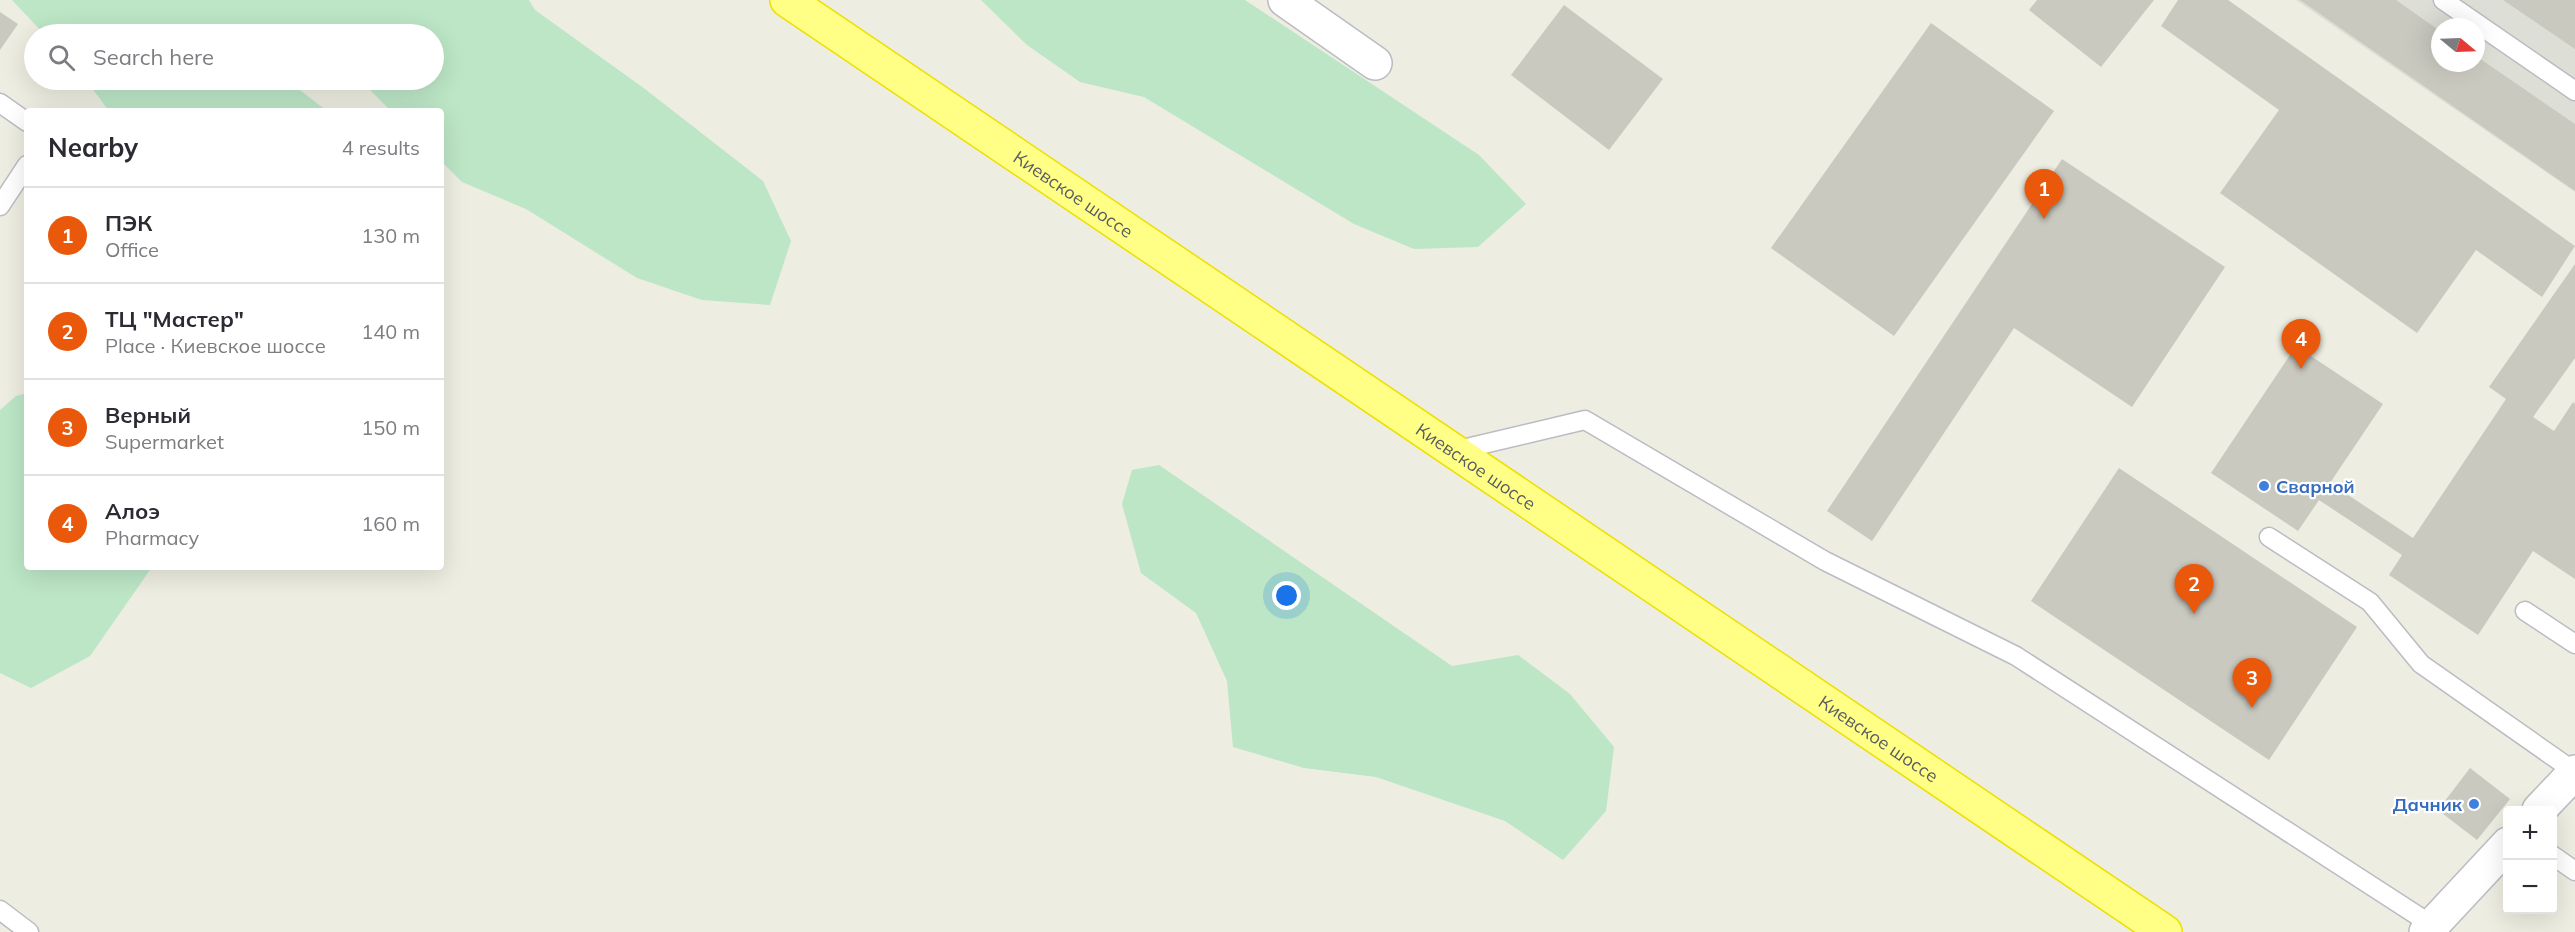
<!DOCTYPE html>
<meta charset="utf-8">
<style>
:root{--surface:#fff;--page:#f2f2f3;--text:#2b2b33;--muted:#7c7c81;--line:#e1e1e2;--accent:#ea580c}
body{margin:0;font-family:Mulish,sans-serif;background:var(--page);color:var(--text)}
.controls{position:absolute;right:18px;bottom:18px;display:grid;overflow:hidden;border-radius:6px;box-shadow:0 6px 24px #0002}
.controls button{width:54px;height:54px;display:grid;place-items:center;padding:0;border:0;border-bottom:2px solid var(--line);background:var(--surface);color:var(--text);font:30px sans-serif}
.compass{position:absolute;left:2431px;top:18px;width:54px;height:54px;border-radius:50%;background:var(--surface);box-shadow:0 6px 24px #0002;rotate:109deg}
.you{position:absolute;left:1287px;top:596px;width:21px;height:21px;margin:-15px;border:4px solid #fff;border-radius:50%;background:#1a73e8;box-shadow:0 0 0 9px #1a73e833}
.badge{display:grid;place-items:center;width:39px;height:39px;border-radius:50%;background:var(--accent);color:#fff;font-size:20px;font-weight:700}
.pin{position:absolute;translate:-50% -50px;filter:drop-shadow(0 2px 3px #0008)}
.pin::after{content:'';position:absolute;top:32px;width:21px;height:18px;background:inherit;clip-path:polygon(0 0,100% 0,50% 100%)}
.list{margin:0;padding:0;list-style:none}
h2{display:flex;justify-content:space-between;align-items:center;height:78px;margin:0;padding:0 24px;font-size:26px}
h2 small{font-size:20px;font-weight:400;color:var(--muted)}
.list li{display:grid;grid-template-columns:39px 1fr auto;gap:18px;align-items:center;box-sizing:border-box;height:96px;padding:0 24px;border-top:2px solid var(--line)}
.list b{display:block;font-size:22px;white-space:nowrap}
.list p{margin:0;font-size:20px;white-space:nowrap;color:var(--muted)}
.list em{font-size:20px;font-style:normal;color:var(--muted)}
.icon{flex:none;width:33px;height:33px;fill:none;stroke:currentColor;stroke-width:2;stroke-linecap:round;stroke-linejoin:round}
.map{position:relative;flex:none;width:2575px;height:932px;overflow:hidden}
.search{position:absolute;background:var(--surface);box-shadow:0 6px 24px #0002;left:24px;top:24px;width:420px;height:66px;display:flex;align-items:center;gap:15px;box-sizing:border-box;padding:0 21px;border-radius:33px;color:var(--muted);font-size:22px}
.panel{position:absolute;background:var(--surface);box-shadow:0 6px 24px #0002;left:24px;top:108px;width:420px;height:462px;border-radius:6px}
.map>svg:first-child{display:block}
.industrial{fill:#ddded5;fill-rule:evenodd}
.green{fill:#bce6c6}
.building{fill:#cac9c0}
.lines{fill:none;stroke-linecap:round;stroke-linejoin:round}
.lane-casing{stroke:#bbbcc3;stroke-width:21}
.street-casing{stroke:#bbbcc3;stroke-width:36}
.highway-casing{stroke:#eddf00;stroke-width:36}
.lane{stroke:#fff;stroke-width:18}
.street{stroke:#fff;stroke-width:33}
.highway{stroke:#fffe85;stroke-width:33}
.shop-dot{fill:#3f7fe0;stroke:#fff;stroke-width:2}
.labels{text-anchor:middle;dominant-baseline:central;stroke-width:4.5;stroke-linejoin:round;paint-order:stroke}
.street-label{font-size:18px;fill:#595b62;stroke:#fff}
.shop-label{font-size:18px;font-weight:bold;fill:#366cbe;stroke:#fff;text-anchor:start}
</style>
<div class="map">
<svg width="2575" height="932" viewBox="0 0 2575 932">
<rect width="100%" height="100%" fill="#edede1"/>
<!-- industrial -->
<path class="industrial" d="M 2296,0 L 2575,0 L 2575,192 ZM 2440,27 L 2476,27 L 2476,63 L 2440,63 Z"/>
<!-- green -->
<g class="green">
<path d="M 12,0 L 529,0 L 535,10 L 645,89 L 763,181 L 791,241 L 770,305 L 702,300 L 637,278 L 526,209 L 462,182 L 441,161 L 441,111 L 391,111 L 360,80 L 434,80 L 434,34 L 295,34 L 265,24 L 267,34 L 44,34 Z"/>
<path d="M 981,0 L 1245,0 L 1479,155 L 1526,204 L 1478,247 L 1414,249 L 1354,224 L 1144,97 L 1080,82 L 1027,45 Z"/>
<path d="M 86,80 L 287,80 L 327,111 L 109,111 Z"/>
<path d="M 27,393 L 27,567 L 152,567 L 90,656 L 31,688 L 0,673 L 0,410 L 16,396 Z"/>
<path d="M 1159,465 L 1452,666 L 1518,655 L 1570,694 L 1614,747 L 1606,811 L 1563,860 L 1505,821 L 1376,777 L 1304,768 L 1233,747 L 1227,681 L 1196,613 L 1141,573 L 1122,504 L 1132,470 Z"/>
</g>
<!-- building -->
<g class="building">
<path d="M 2037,0 L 2154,0 L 2101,67 L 2029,10 Z"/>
<path d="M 2178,0 L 2228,0 L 2575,246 L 2542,297 L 2476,250 L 2417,333 L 2220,193 L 2279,110 L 2161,26 Z"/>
<path d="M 2300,0 L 2396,0 L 2440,31 L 2440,63 L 2476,63 L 2476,56 L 2575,124 L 2575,191 Z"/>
<path d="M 2503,0 L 2575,0 L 2575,49 Z"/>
<path d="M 1564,5 L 1663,79 L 1609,150 L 1511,75 Z"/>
<path d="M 0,12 L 18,24 L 0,50 Z"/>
<path d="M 1931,23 L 2054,111 L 1894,336 L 1771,248 Z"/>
<path d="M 2062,159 L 2225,267 L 2132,407 L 2014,328 L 1872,541 L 1827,511 Z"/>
<path d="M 2575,264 L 2575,358 L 2533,417 L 2554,431 L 2573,402 L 2575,404 L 2575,579 L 2533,551 L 2478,635 L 2389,575 L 2402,555 L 2319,500 L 2298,531 L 2211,473 L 2296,346 L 2383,404 L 2330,483 L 2413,538 L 2506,399 L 2489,387 Z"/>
<path d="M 2119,468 L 2357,627 L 2269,760 L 2031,601 Z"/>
<path d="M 2470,768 L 2510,799 L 2477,840 L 2438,810 Z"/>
</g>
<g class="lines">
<!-- lane casing -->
<g class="lane-casing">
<g id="lane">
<path d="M 2443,0 L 2575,91"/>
<path d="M 0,103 L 27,122"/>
<path d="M 0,206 L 27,165"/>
<path d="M 1454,451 L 1585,420 L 1825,561 L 2016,656 L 2432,925"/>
<path d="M 2269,537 L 2370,602 L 2421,664 L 2575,772"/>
<path d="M 2525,611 L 2575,644"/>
<path d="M 2552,855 L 2575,871"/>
<path d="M 0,910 L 29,932"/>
</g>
</g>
<!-- street casing -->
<g class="street-casing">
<g id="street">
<path d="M 1285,0 L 1375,63"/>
<path d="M 2539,810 L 2575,772"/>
<path d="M 2426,932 L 2508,844"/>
</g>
</g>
<!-- highway casing -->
<g class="highway-casing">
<g id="highway">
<path id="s1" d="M 787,0 L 2165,932"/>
</g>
</g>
<!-- lane -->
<use href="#lane" class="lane"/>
<!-- street -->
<use href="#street" class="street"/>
<!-- highway -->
<use href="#highway" class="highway"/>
</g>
<!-- markers -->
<g class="shop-dot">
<circle cx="2264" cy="486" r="6"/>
<circle cx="2474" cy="804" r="6"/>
</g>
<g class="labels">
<!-- street labels -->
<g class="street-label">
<text stroke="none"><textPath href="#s1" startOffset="346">Киевское шоссе</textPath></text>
<text stroke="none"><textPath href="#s1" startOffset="832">Киевское шоссе</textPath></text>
<text stroke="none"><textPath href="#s1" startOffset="1318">Киевское шоссе</textPath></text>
</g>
<!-- shop labels -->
<g class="shop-label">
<text x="2276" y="486">Сварной</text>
<text x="2462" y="804" text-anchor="end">Дачник</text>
</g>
</g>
</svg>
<div class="controls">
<button>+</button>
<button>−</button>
</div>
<svg class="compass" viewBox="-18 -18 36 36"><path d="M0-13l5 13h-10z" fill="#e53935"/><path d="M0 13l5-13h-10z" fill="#7c7c81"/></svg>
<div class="you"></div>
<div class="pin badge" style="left:2044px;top:219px">1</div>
<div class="pin badge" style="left:2194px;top:614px">2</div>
<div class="pin badge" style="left:2252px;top:708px">3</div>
<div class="pin badge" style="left:2301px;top:369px">4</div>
<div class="search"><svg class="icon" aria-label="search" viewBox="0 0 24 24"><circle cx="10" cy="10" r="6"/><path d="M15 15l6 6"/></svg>Search here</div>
<section class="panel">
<h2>Nearby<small>4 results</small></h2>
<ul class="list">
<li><span class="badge">1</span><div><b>ПЭК</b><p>Office</p></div><em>130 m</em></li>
<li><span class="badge">2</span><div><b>ТЦ &quot;Мастер&quot;</b><p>Place · Киевское шоссе</p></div><em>140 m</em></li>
<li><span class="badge">3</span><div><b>Верный</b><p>Supermarket</p></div><em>150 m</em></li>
<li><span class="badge">4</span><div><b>Алоэ</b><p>Pharmacy</p></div><em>160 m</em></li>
</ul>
</section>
</div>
